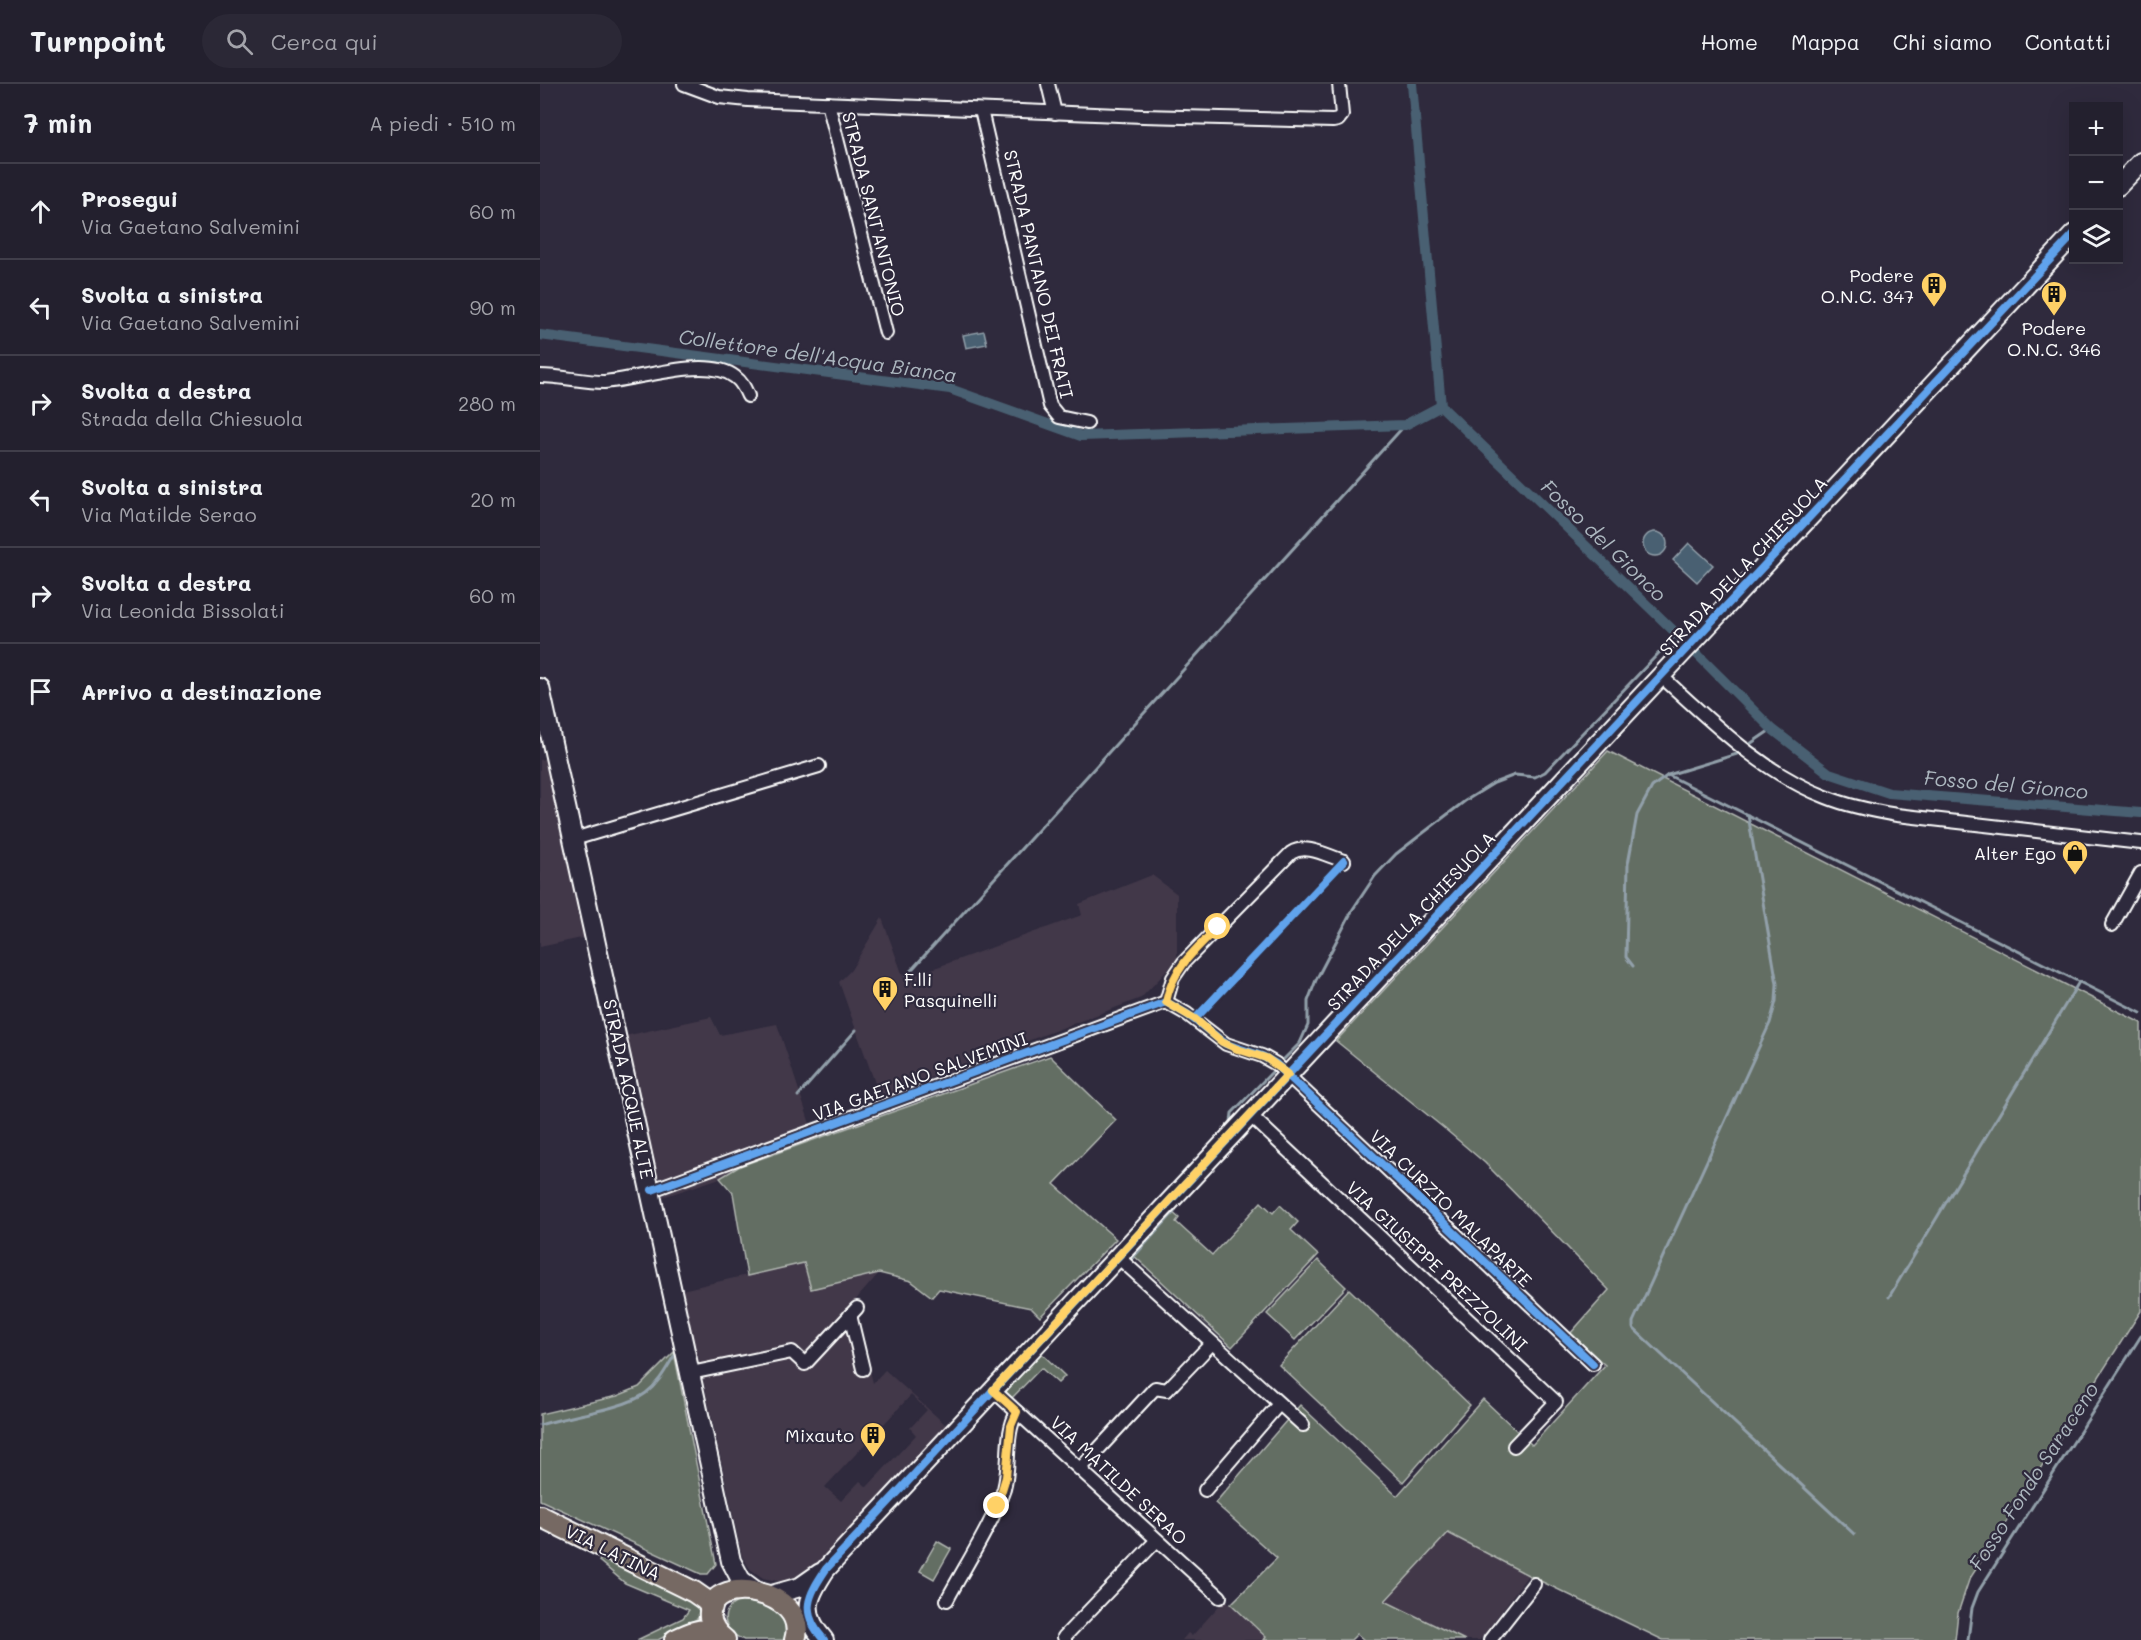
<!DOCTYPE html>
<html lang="it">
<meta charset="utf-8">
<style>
:root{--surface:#23202e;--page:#2b2836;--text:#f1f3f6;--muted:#a3a3aa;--line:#403e4a}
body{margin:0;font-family:Mali,sans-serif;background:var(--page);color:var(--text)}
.controls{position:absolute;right:18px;top:18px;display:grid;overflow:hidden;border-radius:0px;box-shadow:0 6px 24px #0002}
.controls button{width:54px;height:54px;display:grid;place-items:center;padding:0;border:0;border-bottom:2px solid var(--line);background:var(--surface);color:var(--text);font:30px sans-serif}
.stop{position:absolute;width:18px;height:18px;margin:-14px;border:4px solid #ffd166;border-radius:50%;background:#fff}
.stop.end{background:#ffd166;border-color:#fff;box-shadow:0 2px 6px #0008}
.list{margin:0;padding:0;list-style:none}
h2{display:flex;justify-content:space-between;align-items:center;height:78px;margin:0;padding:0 24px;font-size:26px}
h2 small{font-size:20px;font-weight:400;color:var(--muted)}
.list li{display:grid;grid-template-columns:39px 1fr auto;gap:18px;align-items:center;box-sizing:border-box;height:96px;padding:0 24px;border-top:2px solid var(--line)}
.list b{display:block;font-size:22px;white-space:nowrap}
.list p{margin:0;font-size:20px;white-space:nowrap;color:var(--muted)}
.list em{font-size:20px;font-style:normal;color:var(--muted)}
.icon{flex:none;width:33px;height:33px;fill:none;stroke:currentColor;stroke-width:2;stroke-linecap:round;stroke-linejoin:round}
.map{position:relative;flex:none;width:1601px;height:1556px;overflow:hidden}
header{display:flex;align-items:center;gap:36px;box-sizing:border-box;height:84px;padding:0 30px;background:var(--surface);border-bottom:2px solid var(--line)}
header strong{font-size:28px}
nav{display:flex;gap:33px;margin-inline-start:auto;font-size:21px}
.search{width:420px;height:54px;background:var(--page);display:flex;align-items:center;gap:15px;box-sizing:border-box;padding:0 21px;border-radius:33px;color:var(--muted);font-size:22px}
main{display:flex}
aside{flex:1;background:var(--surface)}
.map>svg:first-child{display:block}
.built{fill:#423849;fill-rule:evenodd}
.green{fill:#636e63;stroke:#b1b6b1;stroke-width:1.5}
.water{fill:#496172;stroke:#92a0aa;stroke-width:1.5}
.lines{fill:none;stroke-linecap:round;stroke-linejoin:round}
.stream{stroke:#92a0aa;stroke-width:3}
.canal{stroke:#496172;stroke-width:10}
.street-casing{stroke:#fff;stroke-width:16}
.secondary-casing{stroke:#fff;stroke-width:22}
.primary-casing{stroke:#fff;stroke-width:24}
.street{stroke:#2f2a3d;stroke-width:12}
.secondary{stroke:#2f2a3d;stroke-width:18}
.primary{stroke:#766964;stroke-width:20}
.cycleway-casing{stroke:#2f2a3d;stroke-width:11}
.cycleway{stroke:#60a3ed;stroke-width:8}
.route{stroke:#ffd166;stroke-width:8}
.labels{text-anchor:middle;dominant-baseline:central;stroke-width:4.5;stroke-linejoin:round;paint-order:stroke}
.street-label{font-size:18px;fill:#fff;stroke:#2f2a3d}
.poi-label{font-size:18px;fill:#fff;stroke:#2f2a3d;text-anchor:end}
.water-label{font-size:20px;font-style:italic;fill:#adb8c0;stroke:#2f2a3d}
</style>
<header>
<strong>Turnpoint</strong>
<div class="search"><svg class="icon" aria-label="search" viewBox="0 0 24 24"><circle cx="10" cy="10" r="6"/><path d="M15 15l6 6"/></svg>Cerca qui</div>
<nav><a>Home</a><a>Mappa</a><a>Chi siamo</a><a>Contatti</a></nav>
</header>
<main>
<aside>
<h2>7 min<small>A piedi · 510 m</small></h2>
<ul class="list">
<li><svg class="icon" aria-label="ahead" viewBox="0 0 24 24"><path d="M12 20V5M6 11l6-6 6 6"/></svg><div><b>Prosegui</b><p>Via Gaetano Salvemini</p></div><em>60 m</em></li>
<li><svg class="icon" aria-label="left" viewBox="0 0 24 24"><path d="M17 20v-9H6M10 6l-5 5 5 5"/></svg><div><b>Svolta a sinistra</b><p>Via Gaetano Salvemini</p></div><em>90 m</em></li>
<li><svg class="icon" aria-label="right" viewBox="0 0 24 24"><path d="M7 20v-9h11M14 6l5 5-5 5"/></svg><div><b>Svolta a destra</b><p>Strada della Chiesuola</p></div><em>280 m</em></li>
<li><svg class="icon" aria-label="left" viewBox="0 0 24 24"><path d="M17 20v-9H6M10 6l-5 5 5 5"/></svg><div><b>Svolta a sinistra</b><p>Via Matilde Serao</p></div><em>20 m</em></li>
<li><svg class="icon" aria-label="right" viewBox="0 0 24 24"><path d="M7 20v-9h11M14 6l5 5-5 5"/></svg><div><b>Svolta a destra</b><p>Via Leonida Bissolati</p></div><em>60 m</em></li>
<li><svg class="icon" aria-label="arrive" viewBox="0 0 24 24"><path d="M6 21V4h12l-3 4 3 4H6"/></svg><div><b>Arrivo a destinazione</b></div></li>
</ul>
</aside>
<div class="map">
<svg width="1601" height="1556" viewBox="0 0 1601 1556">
<rect width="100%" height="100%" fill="#2f2a3d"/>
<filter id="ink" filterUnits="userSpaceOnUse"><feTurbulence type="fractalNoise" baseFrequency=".0167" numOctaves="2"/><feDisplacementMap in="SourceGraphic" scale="12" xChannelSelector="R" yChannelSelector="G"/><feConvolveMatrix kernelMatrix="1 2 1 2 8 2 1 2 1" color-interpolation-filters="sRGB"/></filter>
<g filter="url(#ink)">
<!-- built -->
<g class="built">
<path d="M 8,674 L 46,853 L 0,863 L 0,676 Z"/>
<path d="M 612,791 L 637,810 L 637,876 L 601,914 L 340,1013 L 299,898 L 311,886 L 342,834 L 364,895 L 542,831 L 539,820 Z"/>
<path d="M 171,933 L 180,951 L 237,940 L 275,1055 L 200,1082 L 180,1094 L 123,1113 L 142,1206 L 264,1178 L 271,1205 L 339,1189 L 313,1219 L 333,1299 L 345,1286 L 407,1342 L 272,1485 L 257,1494 L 241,1498 L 223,1494 L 210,1485 L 202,1472 L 156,1263 L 134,1268 L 67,956 ZM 371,1311 L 387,1326 L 370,1344 L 376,1351 L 327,1403 L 320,1397 L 301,1417 L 285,1403 Z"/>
<path d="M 908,1449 L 988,1491 L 940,1556 L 925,1556 L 845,1517 Z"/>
<path d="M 685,1515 L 726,1553 L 724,1556 L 642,1556 L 648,1549 L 652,1552 Z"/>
</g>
<!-- green -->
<g class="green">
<path d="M 1068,667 L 1601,939 L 1601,1227 L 1429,1496 L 1418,1529 L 1415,1556 L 1123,1556 L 988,1491 L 908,1449 L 845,1517 L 925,1556 L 824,1556 L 817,1550 L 811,1556 L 724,1556 L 726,1553 L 691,1520 L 737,1474 L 675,1419 L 760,1321 L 857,1412 L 943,1315 L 992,1361 L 1065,1281 L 1030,1250 L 1069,1206 L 945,1079 L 905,1045 L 796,957 Z"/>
<path d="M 510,972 L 576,1036 L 514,1100 L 576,1155 L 500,1233 L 491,1224 L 399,1205 L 392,1213 L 371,1197 L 339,1189 L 271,1205 L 264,1179 L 207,1192 L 193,1109 L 180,1094 L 200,1082 Z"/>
<path d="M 721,1118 L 733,1129 L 740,1121 L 758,1138 L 751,1146 L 778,1171 L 692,1263 L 591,1169 L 630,1126 L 639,1134 L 636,1138 L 672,1171 Z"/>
<path d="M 778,1176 L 806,1203 L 755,1256 L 727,1230 Z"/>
<path d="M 809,1205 L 930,1321 L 863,1398 L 739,1281 Z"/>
<path d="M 134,1268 L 176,1480 L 168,1490 L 161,1490 L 0,1416 L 0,1330 L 77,1312 L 99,1303 Z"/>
<path d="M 500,1268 L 525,1292 L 518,1299 L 501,1284 L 471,1315 L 462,1307 Z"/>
<path d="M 397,1457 L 411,1465 L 394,1495 L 380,1487 Z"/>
<path d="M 64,1470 L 162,1520 L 162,1528 L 157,1535 L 118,1556 L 97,1556 L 143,1534 L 149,1526 L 85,1499 L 59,1477 Z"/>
<path d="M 202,1516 L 231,1520 L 249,1535 L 247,1556 C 237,1556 213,1556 204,1556 C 182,1547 177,1525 202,1516 Z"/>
</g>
<!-- water -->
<g class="water">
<path d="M 444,247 L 447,260 L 426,264 L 423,251 Z"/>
<circle cx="1115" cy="460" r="12"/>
<path d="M 1149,459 L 1173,481 L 1157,498 L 1133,476 Z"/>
</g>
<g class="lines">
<!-- stream -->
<g class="stream">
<path d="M 1207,662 L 1232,645"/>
<path d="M 1128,691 L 1601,929"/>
<path d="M 1208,731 L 1237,900 L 1236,917 L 1230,939 L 1093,1238 L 1093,1244 L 1314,1450"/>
<path d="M 1093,882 L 1086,873 L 1088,780 L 1097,731 L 1112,703 L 1128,691 L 1197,670"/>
<path d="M 366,892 L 865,341"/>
<path d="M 744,975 L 760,959 L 768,941 L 768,917 L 776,896 L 813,825 L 835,792 L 856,770 L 878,753 L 925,717 L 954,699 L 975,691 L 995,693 L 1005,688 L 1137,550"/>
<path d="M 258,1012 L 316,946"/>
<path d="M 691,1038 L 692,1029 L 732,988"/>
<path d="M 589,1178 L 635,1127"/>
<path d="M 1349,1213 L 1539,898"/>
<path d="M 0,1341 C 27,1332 85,1325 106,1309 C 119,1299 126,1285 134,1272"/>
<path d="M 1428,1556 L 1432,1524 L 1438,1508 L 1601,1252"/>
</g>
<!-- canal -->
<g class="canal">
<path d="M 872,0 L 901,322 L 1137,550 L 1232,645 L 1289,689 L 1349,709 L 1601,729"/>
<path d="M 0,251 L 410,305 L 541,352 L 865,341 L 901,322"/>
</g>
<!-- street casing -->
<g class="street-casing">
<g id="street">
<path d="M 144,0 L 179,13 L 208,16 L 603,32 L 793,37 L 798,36 L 802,31 L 799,0"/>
<path d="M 508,0 L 515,29"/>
<path d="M 288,19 L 346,249"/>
<path d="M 441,26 L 510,322 L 519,333 L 547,339"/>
<path d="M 0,292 C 22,292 43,298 64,298 C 97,296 168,271 195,293 C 202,298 205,305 208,312"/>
<path d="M 1121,592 C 1172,638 1221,688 1286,713 C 1308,722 1333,727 1357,731 L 1601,759"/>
<path d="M 34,755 L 279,682"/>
<path d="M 1572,841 L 1601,789"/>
<path d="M 626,918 L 633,894 L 644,878 L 751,769 C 767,759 787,772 804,777"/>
<path d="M 710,1031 L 1016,1318 L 974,1362"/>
<path d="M 112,1106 L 626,918 L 647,930 L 686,960 L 722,972 L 736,980 L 1053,1280"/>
<path d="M 578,1173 L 763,1341"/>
<path d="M 310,1231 L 323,1285"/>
<path d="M 151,1289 L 252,1268 L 265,1280 L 317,1224"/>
<path d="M 453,1306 L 680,1513"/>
<path d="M 540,1385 L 615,1304 L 627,1306 L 672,1259"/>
<path d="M 665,1406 L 739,1320"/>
<path d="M 407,1516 C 425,1482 452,1441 464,1405 C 471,1380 464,1351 477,1328"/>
<path d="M 525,1556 L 524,1553 L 617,1456"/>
<path d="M 950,1556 L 994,1500"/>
</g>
</g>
<!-- secondary casing -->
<g class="secondary-casing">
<g id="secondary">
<path d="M 1578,102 L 1601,78"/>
<path d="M 0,604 L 191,1477 L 201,1496 L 217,1508"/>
<path d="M 228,1512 L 260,1503 L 280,1489"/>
<path d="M 284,1556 C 259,1528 268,1512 286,1485 L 1534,150"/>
</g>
</g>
<!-- primary casing -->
<g class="primary-casing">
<g id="primary">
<path d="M 0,1432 L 154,1508 L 164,1515 L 172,1523"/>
<path d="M 135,1556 C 149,1549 161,1543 177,1549"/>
<path d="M 185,1556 C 178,1551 172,1543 170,1533 C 165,1488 271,1505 255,1556"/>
</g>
</g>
<!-- street -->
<use href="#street" class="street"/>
<!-- secondary -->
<use href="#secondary" class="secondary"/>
<!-- primary -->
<use href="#primary" class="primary"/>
<!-- cycleway casing -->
<g class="cycleway-casing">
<g id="cycleway">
<path d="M 655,935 L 804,777"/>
<path d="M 112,1106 L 626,918 L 647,930 L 686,960 L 722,972 L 736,980 L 1053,1280"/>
<path d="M 284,1556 C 259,1528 268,1512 286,1485 L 1534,150"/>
</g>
</g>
<!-- cycleway -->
<use href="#cycleway" class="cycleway"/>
</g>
</g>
<g class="lines" filter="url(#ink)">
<!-- route -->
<path class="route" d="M 457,1422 L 466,1393 L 471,1342 L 477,1328 L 453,1306 L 748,990 L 726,974 L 697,965 L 682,958 L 655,935 L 626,918 C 632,885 656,865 678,843"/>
</g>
<!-- icons -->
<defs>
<g id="building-pin" transform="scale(1.35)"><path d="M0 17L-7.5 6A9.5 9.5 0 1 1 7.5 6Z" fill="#ffd166" stroke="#2f2a3d"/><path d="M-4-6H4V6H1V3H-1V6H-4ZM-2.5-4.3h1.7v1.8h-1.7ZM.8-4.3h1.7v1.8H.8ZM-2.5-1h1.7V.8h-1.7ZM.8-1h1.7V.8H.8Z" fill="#111"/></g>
<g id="shop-pin" transform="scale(1.35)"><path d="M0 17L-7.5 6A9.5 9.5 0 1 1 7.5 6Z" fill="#ffd166" stroke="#2f2a3d"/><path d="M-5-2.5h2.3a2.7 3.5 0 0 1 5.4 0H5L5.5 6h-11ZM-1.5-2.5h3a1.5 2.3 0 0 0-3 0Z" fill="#111"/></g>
</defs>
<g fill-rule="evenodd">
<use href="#building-pin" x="1394" y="201"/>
<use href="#building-pin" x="1514" y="210"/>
<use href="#shop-pin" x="1535" y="769"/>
<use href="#building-pin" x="345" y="905"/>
<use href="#building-pin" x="333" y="1351"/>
</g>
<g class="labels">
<!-- street labels -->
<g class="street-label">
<text transform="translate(334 130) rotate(76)">STRADA SANT'ANTONIO</text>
<text transform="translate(499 190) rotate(77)">STRADA PANTANO DEI FRATI</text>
<text transform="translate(1203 482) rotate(-47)">STRADA DELLA CHIESUOLA</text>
<text transform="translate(871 837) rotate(-47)">STRADA DELLA CHIESUOLA</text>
<text transform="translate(380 992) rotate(-20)">VIA GAETANO SALVEMINI</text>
<text transform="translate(89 1005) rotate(78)">STRADA ACQUE ALTE</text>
<text transform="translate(911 1124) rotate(44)">VIA CURZIO MALAPARTE</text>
<text transform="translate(897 1182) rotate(43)">VIA GIUSEPPE PREZZOLINI</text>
<text transform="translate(579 1396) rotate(43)">VIA MATILDE SERAO</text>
<text transform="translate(73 1468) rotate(26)">VIA LATINA</text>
</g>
<!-- poi labels -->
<g class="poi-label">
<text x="1374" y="191">Podere<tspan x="1374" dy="21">O.N.C. 347</tspan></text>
<text x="1514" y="244" text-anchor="middle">Podere<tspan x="1514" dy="21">O.N.C. 346</tspan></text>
<text x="1516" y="769">Alter Ego</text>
<text x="364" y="895" text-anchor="start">F.lli<tspan x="364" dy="21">Pasquinelli</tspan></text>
<text x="314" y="1351">Mixauto</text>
</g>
<!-- water labels -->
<g class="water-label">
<text transform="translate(278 271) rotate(8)">Collettore dell'Acqua Bianca</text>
<text transform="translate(1064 456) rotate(44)">Fosso del Gionco</text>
<text transform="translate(1466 700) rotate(5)">Fosso del Gionco</text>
<text transform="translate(1493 1392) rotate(-57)">Fosso Fondo Saraceno</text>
</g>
</g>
</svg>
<div class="controls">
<button>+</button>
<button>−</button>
<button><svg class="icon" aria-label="layers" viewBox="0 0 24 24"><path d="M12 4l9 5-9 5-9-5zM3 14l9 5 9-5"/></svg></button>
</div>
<div class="stop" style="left:678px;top:843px"></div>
<div class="stop end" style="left:457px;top:1422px"></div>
</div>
</main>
